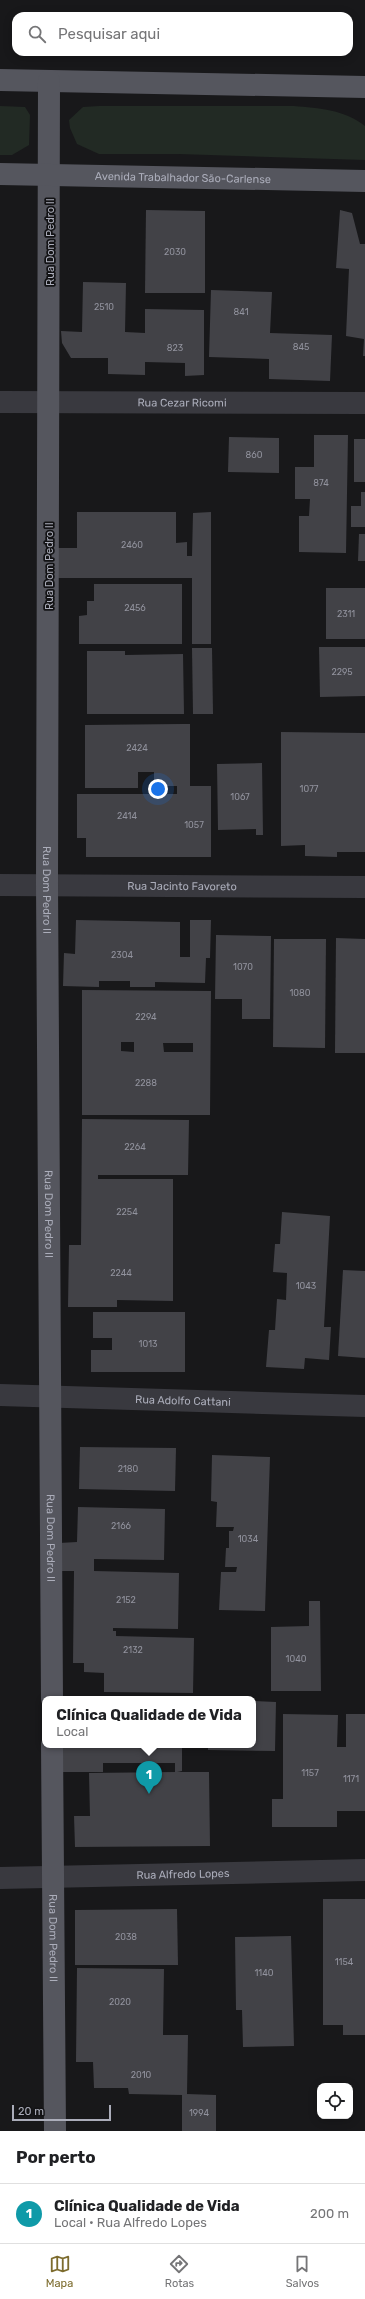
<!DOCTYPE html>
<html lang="pt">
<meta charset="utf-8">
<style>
:root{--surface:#fff;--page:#f6f6f6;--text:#202124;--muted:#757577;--line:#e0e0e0;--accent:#7d6c2e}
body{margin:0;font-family:Rubik,sans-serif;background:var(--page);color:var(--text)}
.controls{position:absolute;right:12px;bottom:12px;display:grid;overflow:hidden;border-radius:8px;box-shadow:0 2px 10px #0003}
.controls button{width:36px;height:36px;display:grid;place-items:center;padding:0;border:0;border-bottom:1px solid var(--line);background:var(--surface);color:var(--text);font:20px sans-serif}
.scale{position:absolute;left:12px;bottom:10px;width:99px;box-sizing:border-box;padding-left:4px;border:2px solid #abadba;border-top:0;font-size:11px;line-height:14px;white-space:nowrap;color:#abadba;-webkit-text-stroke:3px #131315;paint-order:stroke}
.you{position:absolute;left:158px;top:789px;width:14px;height:14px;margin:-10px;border:3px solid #fff;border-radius:50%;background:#1a73e8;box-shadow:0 0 0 6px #1a73e833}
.badge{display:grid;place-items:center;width:26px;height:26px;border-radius:50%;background:var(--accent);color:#fff;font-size:13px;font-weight:700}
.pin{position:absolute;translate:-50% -33px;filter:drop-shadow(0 1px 2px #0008)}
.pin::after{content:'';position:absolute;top:21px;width:14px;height:12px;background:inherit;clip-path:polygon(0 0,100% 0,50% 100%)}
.popup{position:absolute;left:42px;top:1696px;width:214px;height:52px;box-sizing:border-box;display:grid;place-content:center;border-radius:8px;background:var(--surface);filter:drop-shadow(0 1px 3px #0005);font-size:13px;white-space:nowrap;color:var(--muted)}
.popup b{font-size:15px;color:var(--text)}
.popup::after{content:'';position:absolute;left:50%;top:100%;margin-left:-8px;border:8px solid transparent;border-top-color:var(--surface)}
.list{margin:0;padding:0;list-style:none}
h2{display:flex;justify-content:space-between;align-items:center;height:52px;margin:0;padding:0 16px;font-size:17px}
h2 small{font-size:13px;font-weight:400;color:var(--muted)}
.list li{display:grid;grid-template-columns:26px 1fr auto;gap:12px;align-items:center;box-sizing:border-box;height:60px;padding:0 16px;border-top:1px solid var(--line)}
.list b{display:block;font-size:15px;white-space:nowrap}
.list p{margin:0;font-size:13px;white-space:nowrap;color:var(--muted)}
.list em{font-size:13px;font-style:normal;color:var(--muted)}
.icon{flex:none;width:22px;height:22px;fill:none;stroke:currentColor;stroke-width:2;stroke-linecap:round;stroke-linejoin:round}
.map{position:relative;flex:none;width:365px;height:2131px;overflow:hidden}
.search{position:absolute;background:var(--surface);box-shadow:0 2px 10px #0003;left:12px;right:12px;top:12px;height:44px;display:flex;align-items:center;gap:10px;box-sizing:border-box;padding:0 14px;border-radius:12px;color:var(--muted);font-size:15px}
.sheet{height:112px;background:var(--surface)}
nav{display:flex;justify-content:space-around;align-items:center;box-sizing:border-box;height:56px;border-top:1px solid var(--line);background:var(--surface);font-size:11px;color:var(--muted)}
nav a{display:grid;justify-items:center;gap:2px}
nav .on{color:var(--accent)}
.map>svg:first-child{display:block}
.green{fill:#222a24}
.building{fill:#424247;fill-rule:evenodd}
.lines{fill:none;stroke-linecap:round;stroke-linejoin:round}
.minor{stroke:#39393f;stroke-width:22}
.major{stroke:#55565e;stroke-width:22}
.labels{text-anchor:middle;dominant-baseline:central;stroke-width:3.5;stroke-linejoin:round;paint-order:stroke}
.number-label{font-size:9px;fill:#91929d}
.street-label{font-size:11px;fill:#abadba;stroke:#131315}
</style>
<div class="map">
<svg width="365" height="2131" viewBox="0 0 365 2131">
<rect width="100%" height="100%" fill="#18181a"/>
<!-- green -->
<g class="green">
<path d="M 0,106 L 25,107 L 30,115 L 29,145 L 12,155 L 0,155 Z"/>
<path d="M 99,106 L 294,106 C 318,108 346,110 365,126 L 365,160 L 179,154 L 99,154 L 77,144 L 70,128 L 69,120 L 83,107 Z"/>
</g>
<!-- building -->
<g class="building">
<path d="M 146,210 L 205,211 L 205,293 L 145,293 Z"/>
<path d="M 340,210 L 352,213 L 360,244 L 365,244 L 365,356 L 363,356 L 364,339 L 346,336 L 349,269 L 336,268 Z"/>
<path d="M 83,282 L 126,283 L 125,332 L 145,333 L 145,309 L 204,310 L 204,375 L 185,376 L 185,363 L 145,362 L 145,375 L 108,374 L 108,358 L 71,358 L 62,343 L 61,331 L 82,332 Z"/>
<path d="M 211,290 L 272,292 L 270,333 L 332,335 L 330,381 L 269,379 L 269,359 L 209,357 Z"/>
<path d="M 314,435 L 348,435 L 346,553 L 299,552 L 299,516 L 309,516 L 310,499 L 295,499 L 295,467 L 314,467 Z"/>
<path d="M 229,437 L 279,438 L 279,473 L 228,472 Z"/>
<rect x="354" y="439" width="11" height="43"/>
<path d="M 361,492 L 365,492 L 365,527 L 351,527 L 351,506 L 361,506 Z"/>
<path d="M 77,512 L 176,512 L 176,543 L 187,542 L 187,556 L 192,556 L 193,513 L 211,512 L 211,644 L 192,644 L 192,578 L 57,578 L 57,548 L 77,548 Z"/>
<path d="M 359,534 L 365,534 L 365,561 L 358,561 Z"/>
<path d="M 94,584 L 182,584 L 182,644 L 79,644 L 79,616 L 87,615 L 87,601 L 94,601 Z"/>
<rect x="326" y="588" width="39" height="51"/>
<path d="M 319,647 L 365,647 L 365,696 L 320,697 Z"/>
<path d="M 192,648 L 212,648 L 213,714 L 193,714 Z"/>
<path d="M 87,651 L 125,651 L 125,655 L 183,654 L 184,714 L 87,714 Z"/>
<path d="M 182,724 L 190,724 L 190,786 L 211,786 L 211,857 L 86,857 L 86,838 L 77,838 L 77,794 L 177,794 L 177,786 L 154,786 L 154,772 L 138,772 L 138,788 L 85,788 L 85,725 Z"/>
<path d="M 281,732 L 365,733 L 365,852 L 337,852 L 337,857 L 305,856 L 305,845 L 281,846 Z"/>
<path d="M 262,763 L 263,835 L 256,835 L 256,829 L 218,830 L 217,764 Z"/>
<path d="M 76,920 L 180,922 L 180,957 L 190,957 L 190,920 L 211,920 L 210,958 L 206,958 L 205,983 L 155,982 L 155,987 L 130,987 L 130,981 L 99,981 L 99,987 L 63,986 L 64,953 L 75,954 Z"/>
<path d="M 216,935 L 271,936 L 270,1019 L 242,1019 L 242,999 L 215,999 Z"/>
<path d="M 336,938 L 365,939 L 365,1053 L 335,1053 Z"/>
<path d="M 274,939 L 326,939 L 325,1048 L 273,1047 Z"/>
<path d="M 82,990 L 211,991 L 210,1115 L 82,1115 ZM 121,1042 L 134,1042 L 134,1052 L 121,1051 ZM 163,1043 L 193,1043 L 193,1052 L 164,1052 Z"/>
<path d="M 82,1119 L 189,1120 L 188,1175 L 98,1175 L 98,1179 L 173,1179 L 173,1301 L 117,1300 L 117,1307 L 68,1307 L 69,1245 L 81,1245 Z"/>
<path d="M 282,1212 L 330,1216 L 324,1327 L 331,1327 L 329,1360 L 305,1358 L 304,1369 L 266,1367 L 269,1330 L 275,1330 L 277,1299 L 286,1300 L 287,1273 L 273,1272 L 275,1244 L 280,1244 Z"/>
<path d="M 343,1270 L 365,1271 L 365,1358 L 338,1356 Z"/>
<path d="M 93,1312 L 185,1312 L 185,1372 L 91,1372 L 91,1350 L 112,1350 L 112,1338 L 93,1338 Z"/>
<path d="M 80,1447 L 176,1448 L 175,1491 L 79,1489 Z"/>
<path d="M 212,1455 L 270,1457 L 265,1611 L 219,1610 L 221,1572 L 236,1572 L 237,1567 L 225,1567 L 226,1548 L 229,1548 L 229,1531 L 233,1531 L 234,1527 L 216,1527 L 217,1502 L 211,1501 Z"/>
<path d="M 78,1507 L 165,1509 L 164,1560 L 94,1559 L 94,1571 L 179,1573 L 178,1629 L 113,1628 L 113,1631 L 116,1631 L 116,1636 L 194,1638 L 193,1693 L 104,1692 L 104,1673 L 84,1672 L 84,1663 L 73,1663 L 74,1571 L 59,1571 L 59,1543 L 77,1542 Z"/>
<path d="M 309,1601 L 320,1601 L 321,1691 L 271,1691 L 271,1627 L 309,1626 Z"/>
<path d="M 253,1701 L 276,1702 L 275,1751 L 208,1750 L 208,1745 L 253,1745 Z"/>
<path d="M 283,1714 L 338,1715 L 337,1747 L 346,1747 L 346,1714 L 365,1714 L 365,1811 L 337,1811 L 337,1827 L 272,1827 L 272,1799 L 283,1799 Z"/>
<path d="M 60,1745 L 182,1745 L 182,1771 L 177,1772 L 209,1772 L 210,1846 L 75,1847 L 74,1816 L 90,1816 L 89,1773 L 175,1772 L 175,1763 L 103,1763 L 103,1772 L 60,1772 Z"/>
<path d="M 323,1899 L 365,1899 L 365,2035 L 343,2035 L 343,2025 L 323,2025 Z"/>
<path d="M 177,1909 L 178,1965 L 75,1965 L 75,1910 Z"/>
<path d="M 291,1936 L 294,2046 L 243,2047 L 242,2010 L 236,2010 L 235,1937 Z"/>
<path d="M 77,1968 L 164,1969 L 163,2035 L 188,2035 L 187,2094 L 216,2095 L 216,2131 L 182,2131 L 182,2095 L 129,2094 L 128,2088 L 94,2088 L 93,2062 L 76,2062 Z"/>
</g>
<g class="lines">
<!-- minor -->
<g class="minor">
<path id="s1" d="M 0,402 L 365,403"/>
<path id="s2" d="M 0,885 L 365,887"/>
<path id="s3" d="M 0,1395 L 365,1406"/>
<path id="s4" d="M 0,1878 L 365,1870"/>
</g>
<!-- major -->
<g class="major">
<path d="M 0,80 L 365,87"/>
<path id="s5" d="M 49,81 L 47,884 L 52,1699"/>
<path id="s6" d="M 0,174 L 365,181"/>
<path id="s7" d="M 52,1745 L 55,2131"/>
</g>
</g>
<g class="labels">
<!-- number labels -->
<g class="number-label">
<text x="175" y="252">2030</text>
<text x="104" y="307">2510</text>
<text x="241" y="312">841</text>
<text x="301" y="347">845</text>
<text x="175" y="348">823</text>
<text x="254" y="455">860</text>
<text x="321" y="483">874</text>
<text x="132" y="545">2460</text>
<text x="135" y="608">2456</text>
<text x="346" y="614">2311</text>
<text x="342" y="672">2295</text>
<text x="137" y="748">2424</text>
<text x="309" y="789">1077</text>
<text x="240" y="797">1067</text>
<text x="127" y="816">2414</text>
<text x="194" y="825">1057</text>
<text x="122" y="955">2304</text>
<text x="243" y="967">1070</text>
<text x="300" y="993">1080</text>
<text x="146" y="1017">2294</text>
<text x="146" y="1083">2288</text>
<text x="135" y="1147">2264</text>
<text x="127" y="1212">2254</text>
<text x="121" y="1273">2244</text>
<text x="306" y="1286">1043</text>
<text x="148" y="1344">1013</text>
<text x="128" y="1469">2180</text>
<text x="121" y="1526">2166</text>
<text x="248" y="1539">1034</text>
<text x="126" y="1600">2152</text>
<text x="133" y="1650">2132</text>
<text x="296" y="1659">1040</text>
<text x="310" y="1773">1157</text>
<text x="351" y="1779">1171</text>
<text x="126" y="1937">2038</text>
<text x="344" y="1962">1154</text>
<text x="264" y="1973">1140</text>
<text x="120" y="2002">2020</text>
<text x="141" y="2075">2010</text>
<text x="199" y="2113">1994</text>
</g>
<!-- street labels -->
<g class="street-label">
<text stroke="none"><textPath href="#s6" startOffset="183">Avenida Trabalhador São-Carlense</textPath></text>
<text transform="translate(50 242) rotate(-90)">Rua Dom Pedro II</text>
<text stroke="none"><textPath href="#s1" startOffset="182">Rua Cezar Ricomi</textPath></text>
<text transform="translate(49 566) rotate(-90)">Rua Dom Pedro II</text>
<text stroke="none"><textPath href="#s2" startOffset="182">Rua Jacinto Favoreto</textPath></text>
<text stroke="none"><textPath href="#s5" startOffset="809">Rua Dom Pedro II</textPath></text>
<text stroke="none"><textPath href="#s5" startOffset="1133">Rua Dom Pedro II</textPath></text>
<text stroke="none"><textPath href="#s3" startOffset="183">Rua Adolfo Cattani</textPath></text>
<text stroke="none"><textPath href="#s5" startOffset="1457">Rua Dom Pedro II</textPath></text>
<text stroke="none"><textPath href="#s4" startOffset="183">Rua Alfredo Lopes</textPath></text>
<text stroke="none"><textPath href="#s7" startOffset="193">Rua Dom Pedro II</textPath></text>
</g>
</g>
</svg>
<div class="controls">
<button><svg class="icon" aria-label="locate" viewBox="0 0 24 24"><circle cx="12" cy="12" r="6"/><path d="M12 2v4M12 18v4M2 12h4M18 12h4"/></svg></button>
</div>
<div class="scale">20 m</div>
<div class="you"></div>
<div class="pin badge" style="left:149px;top:1794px;background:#0f9aa8">1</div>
<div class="popup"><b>Clínica Qualidade de Vida</b>Local</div>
<div class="search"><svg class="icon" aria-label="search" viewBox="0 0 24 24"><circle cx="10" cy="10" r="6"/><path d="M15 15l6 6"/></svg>Pesquisar aqui</div>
</div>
<section class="sheet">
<h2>Por perto<small></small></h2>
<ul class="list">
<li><span class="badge" style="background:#0f9aa8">1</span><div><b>Clínica Qualidade de Vida</b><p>Local · Rua Alfredo Lopes</p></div><em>200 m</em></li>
</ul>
</section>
<nav>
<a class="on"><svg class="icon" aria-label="map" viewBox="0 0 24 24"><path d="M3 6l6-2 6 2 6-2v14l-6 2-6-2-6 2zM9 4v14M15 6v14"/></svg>Mapa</a>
<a><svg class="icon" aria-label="directions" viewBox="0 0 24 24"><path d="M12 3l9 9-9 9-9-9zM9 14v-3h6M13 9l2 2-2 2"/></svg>Rotas</a>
<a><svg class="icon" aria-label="saved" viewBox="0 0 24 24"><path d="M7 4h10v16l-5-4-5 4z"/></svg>Salvos</a>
</nav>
